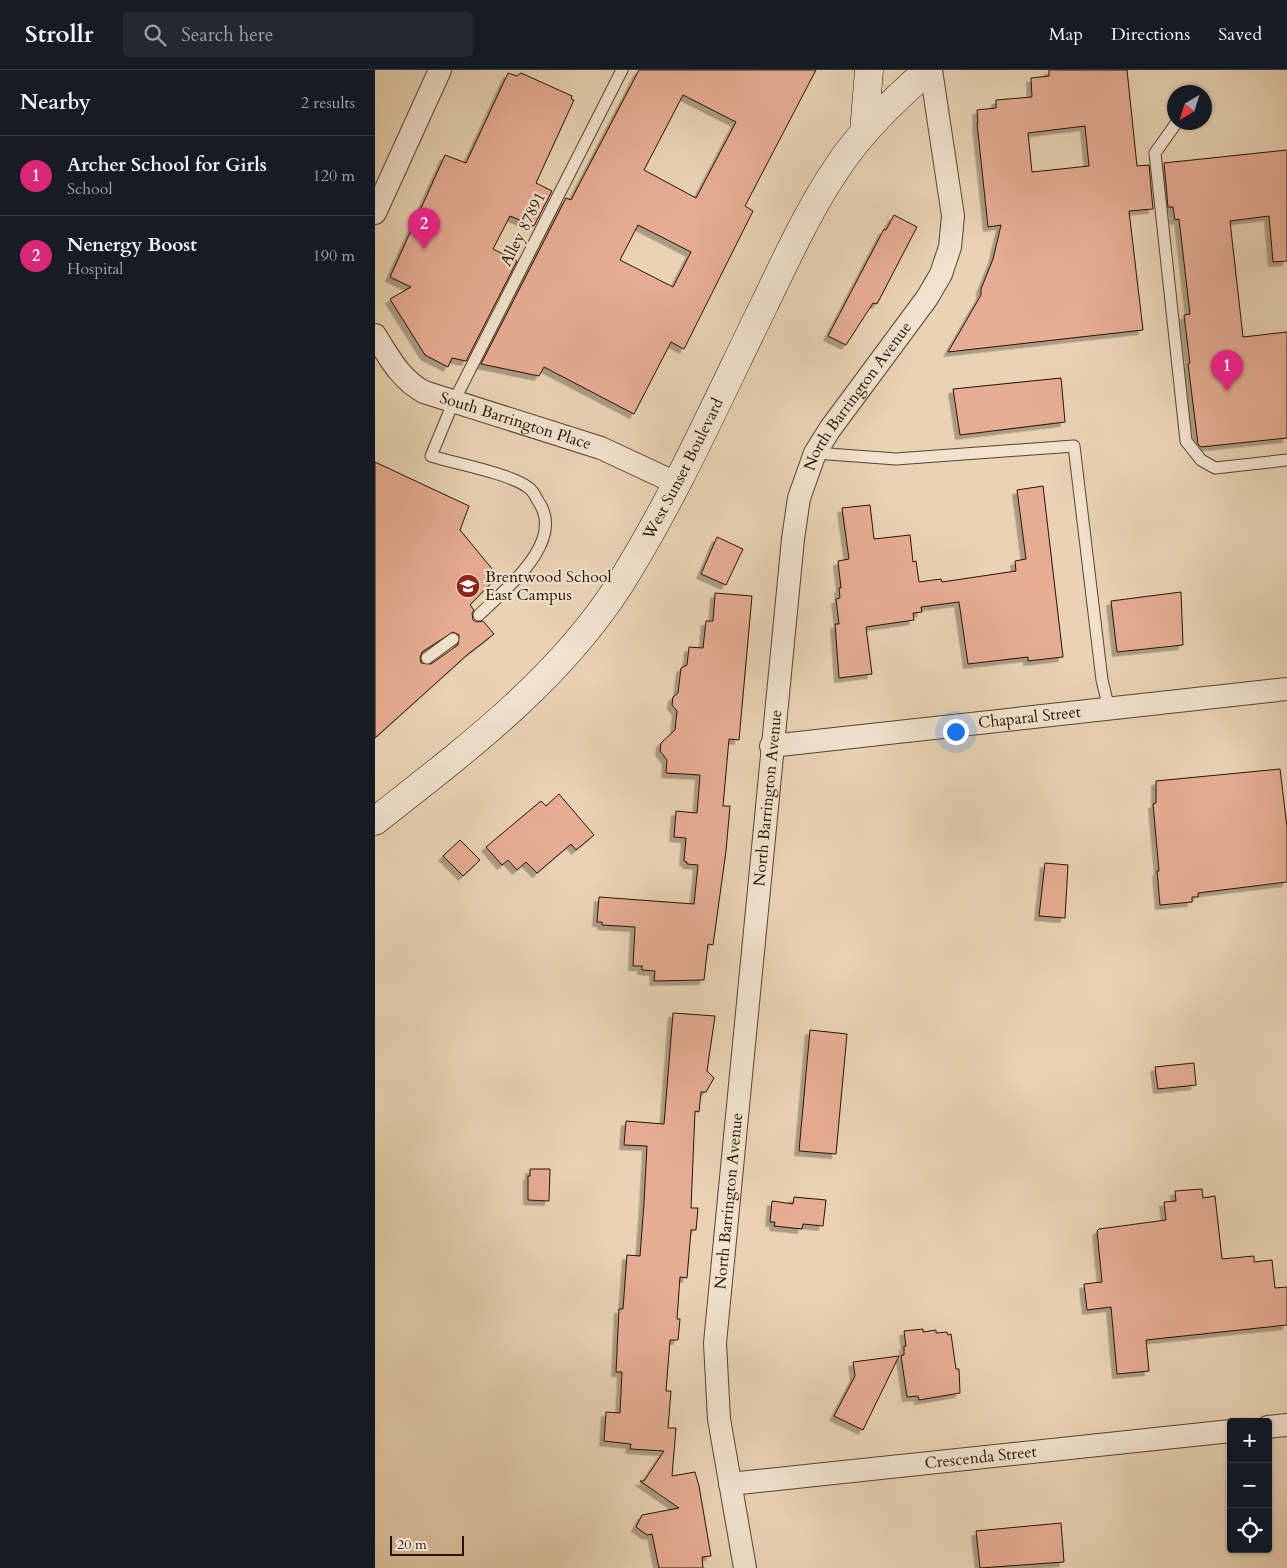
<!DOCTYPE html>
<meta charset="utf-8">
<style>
:root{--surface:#171b24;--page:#242831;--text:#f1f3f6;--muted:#9ea1a6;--line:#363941;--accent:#db2777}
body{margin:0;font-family:Cardo,serif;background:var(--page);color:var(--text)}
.controls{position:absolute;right:15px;bottom:15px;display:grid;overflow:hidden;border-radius:5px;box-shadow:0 1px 4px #0004}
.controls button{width:45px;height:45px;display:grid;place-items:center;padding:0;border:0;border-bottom:1px solid var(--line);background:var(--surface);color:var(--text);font:25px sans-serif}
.compass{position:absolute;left:792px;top:15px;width:45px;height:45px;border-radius:50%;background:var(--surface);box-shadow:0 1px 4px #0004;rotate:218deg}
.scale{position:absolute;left:15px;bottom:12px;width:74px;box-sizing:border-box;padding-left:5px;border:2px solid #261200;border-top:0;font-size:14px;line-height:18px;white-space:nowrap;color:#261200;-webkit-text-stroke:4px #f1e2ce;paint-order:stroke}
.you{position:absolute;left:580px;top:661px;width:18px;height:18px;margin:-12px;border:4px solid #fff;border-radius:50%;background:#1a73e8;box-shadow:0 0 0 8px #1a73e833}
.badge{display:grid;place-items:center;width:32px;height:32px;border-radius:50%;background:var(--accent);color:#fff;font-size:16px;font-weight:700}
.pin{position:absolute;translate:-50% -41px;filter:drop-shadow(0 1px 2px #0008)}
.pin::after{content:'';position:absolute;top:26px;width:18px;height:15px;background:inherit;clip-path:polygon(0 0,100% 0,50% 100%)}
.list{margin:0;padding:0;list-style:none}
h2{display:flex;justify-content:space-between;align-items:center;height:65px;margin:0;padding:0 20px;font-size:21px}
h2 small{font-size:16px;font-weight:400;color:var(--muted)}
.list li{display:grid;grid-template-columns:32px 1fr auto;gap:15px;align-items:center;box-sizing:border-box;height:80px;padding:0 20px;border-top:1px solid var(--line)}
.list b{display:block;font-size:19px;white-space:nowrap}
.list p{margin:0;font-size:16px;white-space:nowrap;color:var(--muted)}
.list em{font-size:16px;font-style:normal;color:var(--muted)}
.icon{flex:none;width:28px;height:28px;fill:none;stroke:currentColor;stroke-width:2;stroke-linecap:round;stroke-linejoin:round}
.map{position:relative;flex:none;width:912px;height:1498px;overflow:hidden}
header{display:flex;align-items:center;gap:30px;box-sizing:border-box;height:70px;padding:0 25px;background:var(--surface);border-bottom:1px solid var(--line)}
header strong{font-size:24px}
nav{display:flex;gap:28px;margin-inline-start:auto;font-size:18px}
.search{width:350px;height:45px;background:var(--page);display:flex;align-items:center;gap:12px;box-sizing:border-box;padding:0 18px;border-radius:5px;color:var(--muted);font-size:19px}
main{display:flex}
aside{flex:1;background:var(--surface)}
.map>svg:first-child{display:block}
.building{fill:#e7ad94;stroke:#261200;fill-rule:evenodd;filter:url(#shadow)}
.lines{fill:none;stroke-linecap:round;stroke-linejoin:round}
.service-casing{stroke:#57422d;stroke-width:13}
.minor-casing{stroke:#57422d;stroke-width:24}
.secondary-casing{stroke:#261200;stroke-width:29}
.service{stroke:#f1e2ce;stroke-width:11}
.minor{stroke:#f1e2ce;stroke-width:22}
.secondary{stroke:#f1e2ce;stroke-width:28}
.labels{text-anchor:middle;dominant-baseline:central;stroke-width:4.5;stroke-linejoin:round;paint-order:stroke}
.street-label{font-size:16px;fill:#261200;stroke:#f1e2ce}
.poi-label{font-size:16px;fill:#261200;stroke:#f1e2ce;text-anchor:start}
</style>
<header>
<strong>Strollr</strong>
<div class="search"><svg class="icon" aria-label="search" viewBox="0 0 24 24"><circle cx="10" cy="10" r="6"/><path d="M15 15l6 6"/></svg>Search here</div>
<nav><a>Map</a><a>Directions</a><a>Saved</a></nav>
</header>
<main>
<aside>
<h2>Nearby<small>2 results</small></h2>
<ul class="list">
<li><span class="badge">1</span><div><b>Archer School for Girls</b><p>School</p></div><em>120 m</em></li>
<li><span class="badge">2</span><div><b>Nenergy Boost</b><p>Hospital</p></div><em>190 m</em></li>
</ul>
</aside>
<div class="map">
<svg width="912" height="1498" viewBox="0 0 912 1498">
<defs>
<filter id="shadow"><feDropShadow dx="-4.5" dy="4.5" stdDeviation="0" flood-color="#0004"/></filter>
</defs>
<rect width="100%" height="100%" fill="#e9d3b4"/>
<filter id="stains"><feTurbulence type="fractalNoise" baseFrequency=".004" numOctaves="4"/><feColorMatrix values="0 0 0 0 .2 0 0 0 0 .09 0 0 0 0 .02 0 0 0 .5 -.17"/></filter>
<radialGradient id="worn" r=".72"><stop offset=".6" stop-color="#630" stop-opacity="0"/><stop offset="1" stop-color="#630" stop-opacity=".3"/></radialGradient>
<!-- building -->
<g class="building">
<path d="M 264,0 L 441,0 L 370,136 L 378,141 L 309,279 L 296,272 L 259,344 L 169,297 L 164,306 L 106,294 L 191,128 L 196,130 ZM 308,25 L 361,52 L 321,128 L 269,100 ZM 263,155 L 316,182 L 298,217 L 245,190 Z"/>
<path d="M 674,0 L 752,0 L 762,96 L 774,95 L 778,139 L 754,141 L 768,260 L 573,282 L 606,225 L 606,219 L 618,189 L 626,155 L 613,157 L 602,53 L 603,53 L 602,40 L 621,38 L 621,30 L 657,27 L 656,8 L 674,6 ZM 710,56 L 714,96 L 657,102 L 653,63 Z"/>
<path d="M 133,3 L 142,6 L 146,3 L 197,26 L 196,29 L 199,30 L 161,113 L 177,121 L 159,156 L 135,146 L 118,179 L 142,191 L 91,291 L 77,288 L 73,297 L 50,285 L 15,229 L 36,217 L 15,207 L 70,85 L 91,93 Z"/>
<path d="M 912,80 L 912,191 L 898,192 L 894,146 L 855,151 L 868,267 L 912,262 L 912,368 L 826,377 L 823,374 L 813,294 L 815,293 L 809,245 L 815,244 L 804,149 L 800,150 L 798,137 L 793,137 L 789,93 Z"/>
<path d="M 519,145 L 542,157 L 502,234 L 498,233 L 471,275 L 453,266 L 509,159 L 511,160 Z"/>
<path d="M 686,308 L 690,352 L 585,365 L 578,319 Z"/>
<path d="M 0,392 L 94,436 L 85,460 L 123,506 L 95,535 L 99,540 L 97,543 L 98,550 L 102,552 L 108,551 L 119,564 L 92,585 L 0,668 ZM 78,562 L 84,565 L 83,575 L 56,594 L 46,593 L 45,588 L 47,582 Z"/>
<path d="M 668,416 L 688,587 L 653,591 L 653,587 L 593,594 L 584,532 L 546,537 L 547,542 L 538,543 L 539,550 L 491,557 L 497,604 L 464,608 L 460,554 L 464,554 L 461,529 L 465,528 L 464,518 L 466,518 L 463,491 L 474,489 L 467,438 L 495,435 L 499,469 L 535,465 L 538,492 L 541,491 L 544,512 L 566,509 L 567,512 L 641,501 L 640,491 L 651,489 L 642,420 Z"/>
<path d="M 342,467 L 368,479 L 351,515 L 326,504 Z"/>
<path d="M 806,522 L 808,575 L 742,582 L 736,531 Z"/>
<path d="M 340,523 L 377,526 L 364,670 L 354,669 L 348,736 L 355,736 L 351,781 L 338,875 L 333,874 L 329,910 L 279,911 L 280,901 L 267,900 L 267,896 L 258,896 L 260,857 L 227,855 L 227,852 L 222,852 L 224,827 L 319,834 L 323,795 L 312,794 L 312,792 L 309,791 L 311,768 L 299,767 L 301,741 L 322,743 L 325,705 L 291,703 L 292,690 L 285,681 L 286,673 L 300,660 L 302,641 L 297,635 L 298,627 L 303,623 L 306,598 L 312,595 L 314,577 L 328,578 L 331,551 L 338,551 Z"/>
<path d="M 905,699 L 912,757 L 912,812 L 823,823 L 823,827 L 817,827 L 817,832 L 785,835 L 782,801 L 784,801 L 778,734 L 781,733 L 781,711 Z"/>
<path d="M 184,724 L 219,765 L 201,780 L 196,774 L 162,803 L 151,792 L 142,800 L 133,790 L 127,795 L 111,777 L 166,731 L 171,736 Z"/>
<path d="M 85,770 L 105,790 L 88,806 L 68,786 Z"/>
<path d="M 670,793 L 693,795 L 690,848 L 664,846 Z"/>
<path d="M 298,943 L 340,946 L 332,1001 L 339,1008 L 331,1022 L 326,1022 L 324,1042 L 320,1041 L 316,1138 L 323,1138 L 321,1160 L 316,1160 L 312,1208 L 305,1207 L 302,1249 L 305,1249 L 303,1270 L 295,1270 L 291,1321 L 296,1321 L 293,1358 L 301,1358 L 297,1406 L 320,1402 L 324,1416 L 336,1486 L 327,1487 L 328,1498 L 284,1498 L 277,1464 L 272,1465 L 261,1457 L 267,1445 L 304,1438 L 265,1411 L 269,1411 L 289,1381 L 255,1379 L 256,1374 L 229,1371 L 231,1342 L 245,1343 L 247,1302 L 241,1302 L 244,1239 L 248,1239 L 252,1185 L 265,1186 L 269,1133 L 272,1076 L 249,1075 L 251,1051 L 289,1054 Z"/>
<path d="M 435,960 L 472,964 L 461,1084 L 424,1081 Z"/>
<path d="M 819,993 L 821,1015 L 783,1019 L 780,997 Z"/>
<path d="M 155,1099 L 175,1099 L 174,1131 L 153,1130 L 153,1106 L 155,1106 Z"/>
<path d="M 827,1119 L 828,1128 L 840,1126 L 847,1189 L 879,1186 L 879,1192 L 897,1190 L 900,1218 L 912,1217 L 912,1255 L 771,1270 L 774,1301 L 742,1304 L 736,1237 L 712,1240 L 709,1214 L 727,1212 L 722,1161 L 724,1159 L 791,1150 L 789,1132 L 801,1131 L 800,1121 Z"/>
<path d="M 419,1127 L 451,1130 L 448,1156 L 428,1154 L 427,1159 L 399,1156 L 400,1152 L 395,1152 L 397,1131 L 418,1134 Z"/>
<path d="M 548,1259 L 548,1262 L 561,1260 L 561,1263 L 572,1262 L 573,1265 L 576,1264 L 581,1299 L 584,1299 L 585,1323 L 544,1330 L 543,1326 L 532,1327 L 526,1286 L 529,1285 L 529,1276 L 531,1276 L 529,1261 Z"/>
<path d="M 524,1286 L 488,1360 L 459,1346 L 480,1306 L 478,1292 Z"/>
<path d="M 686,1453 L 689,1492 L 605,1498 L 601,1461 Z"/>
</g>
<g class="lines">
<!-- service casing -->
<g class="service-casing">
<g id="service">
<path d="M 802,52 L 780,83 L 811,371 L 826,390 L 840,398 L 912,390"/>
<path d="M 440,383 L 521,389 L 699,376 L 727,610 L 734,639"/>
<path d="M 104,545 C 130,519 192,472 163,431 C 161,427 158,421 154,418 C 134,403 82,394 56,386 L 78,333 L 247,0"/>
<path d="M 52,588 L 78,569"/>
</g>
</g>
<!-- minor casing -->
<g class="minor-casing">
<g id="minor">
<path d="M 0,143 L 65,0"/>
<path id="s1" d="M 0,265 C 14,287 25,309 49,322 L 226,378 L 301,413"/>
<path id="s2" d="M 396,676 L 912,619"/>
<path d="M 893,1357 L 912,1355"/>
<path id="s3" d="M 355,1414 L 856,1361"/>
<path id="s4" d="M 370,1498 L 344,1349 L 340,1273 L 418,469 L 424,428 L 440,383 L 455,359 L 552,228 L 566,204 L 575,177 L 578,146 L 556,0"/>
</g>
</g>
<!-- secondary casing -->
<g class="secondary-casing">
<g id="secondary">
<path d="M 489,62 L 494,0"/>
<path id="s5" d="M 0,751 C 89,681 183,611 245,514 C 300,426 343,329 389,235 C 411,190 432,143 460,101 C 485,62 518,31 553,0"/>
</g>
</g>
<!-- service -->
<use href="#service" class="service"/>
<!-- minor -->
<use href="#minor" class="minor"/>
<!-- secondary -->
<use href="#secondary" class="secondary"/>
</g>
<!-- icons -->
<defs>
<g id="school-disc" transform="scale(1.25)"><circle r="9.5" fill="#8f2418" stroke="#f1e2ce"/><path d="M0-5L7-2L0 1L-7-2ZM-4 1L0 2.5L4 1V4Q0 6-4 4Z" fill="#fff"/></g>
</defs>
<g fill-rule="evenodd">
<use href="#school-disc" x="93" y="516"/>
</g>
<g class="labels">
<!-- street labels -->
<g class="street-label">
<text transform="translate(148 159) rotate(-63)">Alley 87891</text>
<text stroke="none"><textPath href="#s4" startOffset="1195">North Barrington Avenue</textPath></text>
<text stroke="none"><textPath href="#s1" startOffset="172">South Barrington Place</textPath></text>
<text stroke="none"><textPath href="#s5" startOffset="474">West Sunset Boulevard</textPath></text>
<text stroke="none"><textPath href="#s2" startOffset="260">Chaparal Street</textPath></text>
<text stroke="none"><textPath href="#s4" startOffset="775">North Barrington Avenue</textPath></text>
<text stroke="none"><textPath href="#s4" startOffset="370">North Barrington Avenue</textPath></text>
<text stroke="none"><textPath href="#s3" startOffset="252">Crescenda Street</textPath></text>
</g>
<!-- poi labels -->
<g class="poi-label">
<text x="110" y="507">Brentwood School<tspan x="110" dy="18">East Campus</tspan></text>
</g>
</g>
<rect width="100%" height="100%" filter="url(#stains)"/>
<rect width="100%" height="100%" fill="url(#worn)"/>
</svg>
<div class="controls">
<button>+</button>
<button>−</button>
<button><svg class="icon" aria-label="locate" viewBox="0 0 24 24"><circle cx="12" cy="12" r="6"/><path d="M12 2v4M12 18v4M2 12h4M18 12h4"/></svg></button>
</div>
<svg class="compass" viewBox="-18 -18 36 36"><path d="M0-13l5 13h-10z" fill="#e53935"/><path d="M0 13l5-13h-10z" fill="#9ea1a6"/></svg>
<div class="scale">20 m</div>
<div class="you"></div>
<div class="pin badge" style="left:852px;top:321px">1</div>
<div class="pin badge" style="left:49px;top:179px">2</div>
</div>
</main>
